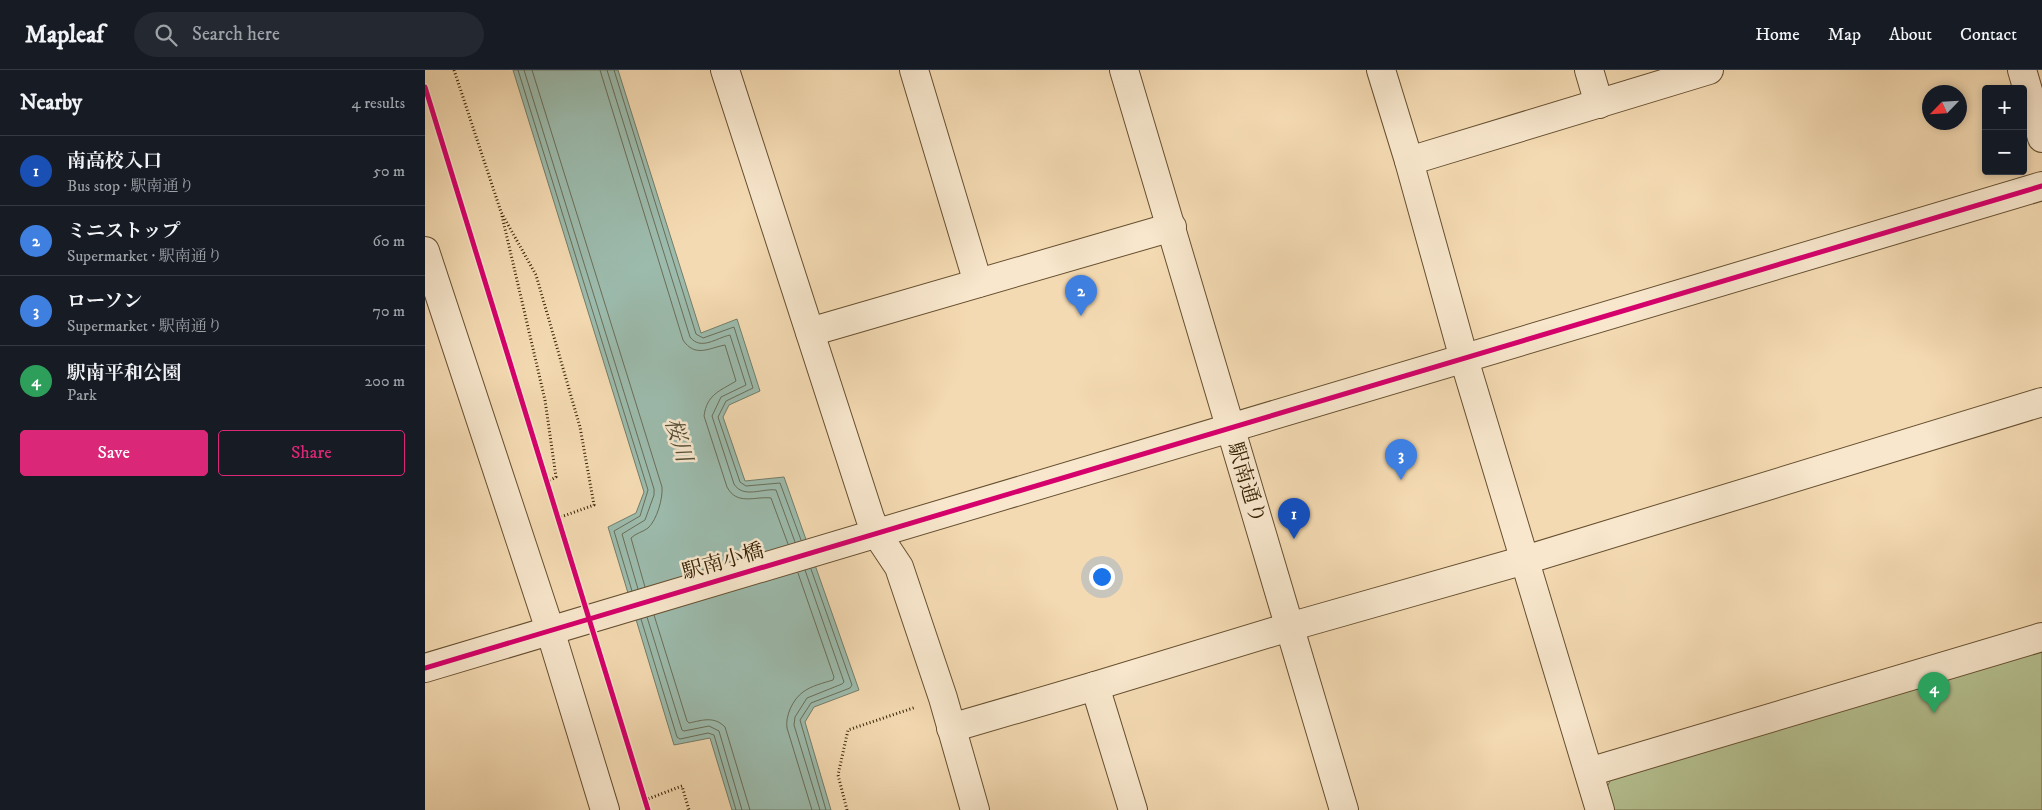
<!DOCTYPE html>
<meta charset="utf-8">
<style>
:root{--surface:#171b24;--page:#242831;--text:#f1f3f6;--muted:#9ea1a6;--line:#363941;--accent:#db2777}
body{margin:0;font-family:"IM FELL DW Pica","Noto Serif JP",serif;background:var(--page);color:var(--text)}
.controls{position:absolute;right:15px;top:15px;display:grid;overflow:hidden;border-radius:5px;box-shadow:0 2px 8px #0003}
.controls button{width:45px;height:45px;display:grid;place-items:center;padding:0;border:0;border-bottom:1px solid var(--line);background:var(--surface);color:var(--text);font:25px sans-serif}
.compass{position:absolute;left:1497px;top:15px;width:45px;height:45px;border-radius:50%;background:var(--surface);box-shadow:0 2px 8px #0003;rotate:245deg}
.you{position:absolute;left:676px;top:506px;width:18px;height:18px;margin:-12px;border:4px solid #fff;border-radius:50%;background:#1a73e8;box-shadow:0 0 0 8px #1a73e833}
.badge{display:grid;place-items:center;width:32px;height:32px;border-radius:50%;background:var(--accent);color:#fff;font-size:16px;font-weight:700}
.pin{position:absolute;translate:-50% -41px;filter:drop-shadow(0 1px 2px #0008)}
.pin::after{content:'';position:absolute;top:26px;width:18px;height:15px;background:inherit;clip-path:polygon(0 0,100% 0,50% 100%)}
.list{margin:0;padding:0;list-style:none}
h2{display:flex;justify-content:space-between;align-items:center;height:65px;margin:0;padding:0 20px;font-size:21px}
h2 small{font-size:16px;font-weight:400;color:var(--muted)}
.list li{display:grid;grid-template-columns:32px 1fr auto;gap:15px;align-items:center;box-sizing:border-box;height:70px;padding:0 20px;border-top:1px solid var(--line)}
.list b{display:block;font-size:19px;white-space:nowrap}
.list p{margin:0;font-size:16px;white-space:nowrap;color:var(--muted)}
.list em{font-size:16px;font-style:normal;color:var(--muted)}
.actions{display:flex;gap:10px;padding:15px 20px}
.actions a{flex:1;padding:11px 0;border:1px solid var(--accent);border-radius:5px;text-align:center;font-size:18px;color:var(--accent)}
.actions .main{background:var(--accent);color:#fff}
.icon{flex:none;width:28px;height:28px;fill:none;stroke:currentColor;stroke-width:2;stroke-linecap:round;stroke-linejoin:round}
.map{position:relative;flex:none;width:1617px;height:740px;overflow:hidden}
header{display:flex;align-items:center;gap:30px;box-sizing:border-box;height:70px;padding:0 25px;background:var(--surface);border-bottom:1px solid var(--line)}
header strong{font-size:24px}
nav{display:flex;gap:28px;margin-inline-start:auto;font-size:18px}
.search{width:350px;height:45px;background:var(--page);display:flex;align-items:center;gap:12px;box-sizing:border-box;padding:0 18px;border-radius:28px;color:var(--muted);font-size:19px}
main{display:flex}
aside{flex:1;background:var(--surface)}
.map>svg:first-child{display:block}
.green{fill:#b5c191;stroke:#76714a}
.water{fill:#9cbbad;stroke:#737d69}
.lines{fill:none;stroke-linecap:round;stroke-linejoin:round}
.shore{stroke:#696e58;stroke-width:1}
.minor-casing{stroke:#664f30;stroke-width:30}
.path{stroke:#362104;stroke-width:3;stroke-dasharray:1 2.5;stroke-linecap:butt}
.minor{stroke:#f8e7cd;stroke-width:28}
.cycleway-casing{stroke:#f8e7cd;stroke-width:8}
.cycleway{stroke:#d6006c;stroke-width:5}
.labels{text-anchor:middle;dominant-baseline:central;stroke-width:5;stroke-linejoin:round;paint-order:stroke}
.street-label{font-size:21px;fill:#362104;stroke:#f8e7cd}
.water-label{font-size:22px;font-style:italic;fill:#554f37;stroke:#f8e7cd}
</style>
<header>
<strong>Mapleaf</strong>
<div class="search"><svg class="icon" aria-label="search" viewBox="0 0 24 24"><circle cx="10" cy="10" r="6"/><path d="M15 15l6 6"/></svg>Search here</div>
<nav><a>Home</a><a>Map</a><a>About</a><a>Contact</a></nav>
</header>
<main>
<aside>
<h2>Nearby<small>4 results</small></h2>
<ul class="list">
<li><span class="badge" style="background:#1a4fb4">1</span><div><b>南高校入口</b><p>Bus stop · 駅南通り</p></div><em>50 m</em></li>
<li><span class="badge" style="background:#3f7fe0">2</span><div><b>ミニストップ</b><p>Supermarket · 駅南通り</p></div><em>60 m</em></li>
<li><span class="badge" style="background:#3f7fe0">3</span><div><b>ローソン</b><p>Supermarket · 駅南通り</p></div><em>70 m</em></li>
<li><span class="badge" style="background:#2e9e5b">4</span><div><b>駅南平和公園</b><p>Park</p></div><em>200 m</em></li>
</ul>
<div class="actions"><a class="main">Save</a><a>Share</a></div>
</aside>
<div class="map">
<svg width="1617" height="740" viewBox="0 0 1617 740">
<rect width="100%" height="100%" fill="#f4dab2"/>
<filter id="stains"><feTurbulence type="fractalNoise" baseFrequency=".004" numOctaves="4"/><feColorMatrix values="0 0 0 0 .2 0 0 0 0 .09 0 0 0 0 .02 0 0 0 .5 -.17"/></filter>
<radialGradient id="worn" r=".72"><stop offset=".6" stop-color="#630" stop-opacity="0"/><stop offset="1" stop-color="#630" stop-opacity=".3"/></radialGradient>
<!-- green -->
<path class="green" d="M 1617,577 L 1617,740 L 1188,740 L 1181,719 L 1186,709 Z"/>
<!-- water -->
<path class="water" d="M 88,0 L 193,0 L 276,263 L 312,249 L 335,321 L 304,335 L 298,347 L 320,411 L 359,407 L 434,620 L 389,637 L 380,652 L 406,740 L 307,740 L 285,668 L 249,675 L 183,457 L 211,443 L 219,422 Z"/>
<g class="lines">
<!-- shore -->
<g class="shore">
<path d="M 93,0 L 223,420 L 215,446 L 189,461 L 207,521"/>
<path d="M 99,0 L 229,419 L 229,425 L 220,450 L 197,464 L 213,519"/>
<path d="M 107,0 L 237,417 C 238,428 232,450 223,458 C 218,462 211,463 206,468 L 220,517"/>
<path d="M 175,0 L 258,270 C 270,288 284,278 300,275 L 311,311 C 295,321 282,324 279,346 L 302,417 C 312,436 330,426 346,428 L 363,474"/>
<path d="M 182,0 L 265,267 C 276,281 291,268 305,265 L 321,315 L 296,327 L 287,346 L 309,414 C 318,429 338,418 351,420 L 370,472"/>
<path d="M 189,0 L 271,264 L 278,268 L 309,257 L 328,318 L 301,331 L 293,347 L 315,412 L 321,416 L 355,413 L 376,470"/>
<path d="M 386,499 L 427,615 L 425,618 L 386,633 L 375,650 L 401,740"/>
<path d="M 380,500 L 419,612 L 417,614 L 382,628 L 370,647 L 369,655 L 395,740"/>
<path d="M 373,503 L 409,607 L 408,610 C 398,613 386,616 378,622 C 368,629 360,646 362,658 L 387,740"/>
<path d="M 229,545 L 262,651 L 264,653 C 278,650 289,646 300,657 L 325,740"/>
<path d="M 222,547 L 257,660 L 259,661 L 284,656 L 294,661 L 317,740"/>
<path d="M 216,549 L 252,667 L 255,669 L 283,663 L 289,665 L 311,740"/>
</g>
<!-- minor casing -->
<g class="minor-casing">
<g id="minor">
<path d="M 300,0 L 445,448 L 452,464 L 474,497 L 518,628 L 550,740"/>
<path d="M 489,0 L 553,213"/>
<path d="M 699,0 L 919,740"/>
<path d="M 956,0 L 984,91 L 1039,289 L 1175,740"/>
<path d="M 1164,0 L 1174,34"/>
<path d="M 1597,0 L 1617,68"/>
<path d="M 984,91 L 1284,0"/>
<path d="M 0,181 L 125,560 L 180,740"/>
<path d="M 385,262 L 747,157"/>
<path d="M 0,598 L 1617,116"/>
<path d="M 670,616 L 708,740"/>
<path d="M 526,658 L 670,616 L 864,557 L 1100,490 L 1617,332"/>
<path d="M 1164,702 L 1617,567"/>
</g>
</g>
<!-- path -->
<g class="path">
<path d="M 29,0 L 76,142 L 111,205 L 155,357 L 169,435 L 133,448"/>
<path d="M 77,146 L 120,330 L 131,407 L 122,412"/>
<path d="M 220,730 L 257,716 L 264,740"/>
<path d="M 422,740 L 413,705 L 423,660 L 491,637"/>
</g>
<!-- minor -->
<use href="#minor" class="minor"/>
<!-- cycleway casing -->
<g class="cycleway-casing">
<g id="cycleway">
<path d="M 0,17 L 223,740"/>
<path d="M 0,598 L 1617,116"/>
</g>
</g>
<!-- cycleway -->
<use href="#cycleway" class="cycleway"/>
</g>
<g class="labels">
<!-- street labels -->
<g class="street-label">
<text transform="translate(821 413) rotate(73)">駅南通り</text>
<text transform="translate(298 492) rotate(-16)">駅南小橋</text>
</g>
<!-- water labels -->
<g class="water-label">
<text transform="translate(253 370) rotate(73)">桜川</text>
</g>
</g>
<rect width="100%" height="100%" filter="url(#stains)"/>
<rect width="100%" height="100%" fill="url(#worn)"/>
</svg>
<div class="controls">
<button>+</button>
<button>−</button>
</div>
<svg class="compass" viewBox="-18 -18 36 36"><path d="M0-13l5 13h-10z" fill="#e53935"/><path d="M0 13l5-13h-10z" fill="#9ea1a6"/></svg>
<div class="you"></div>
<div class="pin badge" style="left:869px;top:469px;background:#1a4fb4">1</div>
<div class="pin badge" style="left:656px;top:246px;background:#3f7fe0">2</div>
<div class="pin badge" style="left:976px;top:410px;background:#3f7fe0">3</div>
<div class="pin badge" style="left:1509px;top:643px;background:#2e9e5b">4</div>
</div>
</main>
